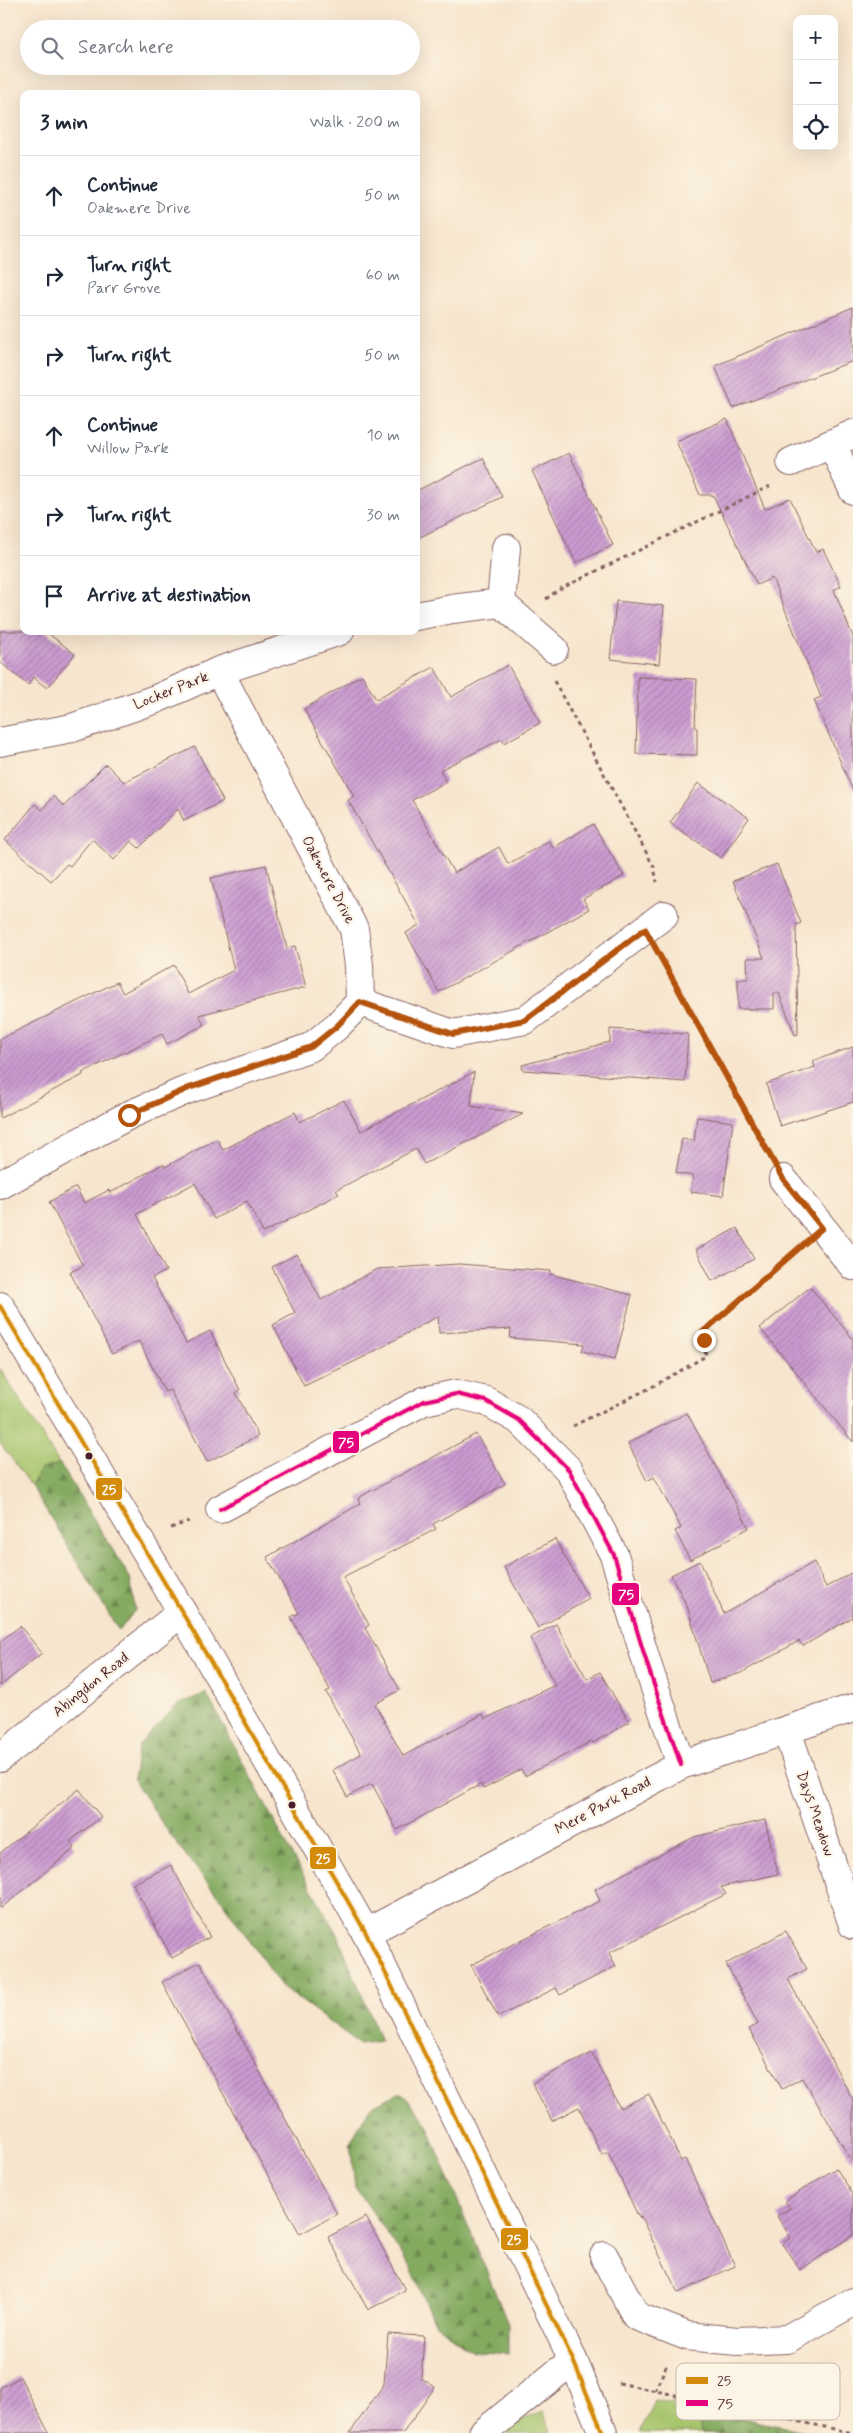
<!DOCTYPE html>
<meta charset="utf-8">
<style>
:root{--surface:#fff;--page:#f6f6f7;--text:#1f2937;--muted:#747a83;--line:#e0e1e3}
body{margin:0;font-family:Mynerve,sans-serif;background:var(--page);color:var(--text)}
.controls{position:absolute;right:15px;top:15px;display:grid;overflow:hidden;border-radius:10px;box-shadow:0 5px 20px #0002}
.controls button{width:45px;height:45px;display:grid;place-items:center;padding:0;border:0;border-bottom:1px solid var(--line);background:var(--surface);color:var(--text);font:25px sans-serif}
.stop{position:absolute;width:15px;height:15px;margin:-11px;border:4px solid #b45309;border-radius:50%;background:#fff}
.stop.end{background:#b45309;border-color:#fff;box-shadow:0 1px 5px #0008}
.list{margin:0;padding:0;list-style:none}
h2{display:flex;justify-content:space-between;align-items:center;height:65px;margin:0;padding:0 20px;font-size:21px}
h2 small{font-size:16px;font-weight:400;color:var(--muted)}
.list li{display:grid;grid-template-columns:32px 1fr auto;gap:15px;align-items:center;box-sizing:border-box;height:80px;padding:0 20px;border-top:1px solid var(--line)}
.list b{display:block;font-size:19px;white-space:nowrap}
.list p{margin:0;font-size:16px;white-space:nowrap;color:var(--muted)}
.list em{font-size:16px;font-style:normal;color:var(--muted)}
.icon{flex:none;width:28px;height:28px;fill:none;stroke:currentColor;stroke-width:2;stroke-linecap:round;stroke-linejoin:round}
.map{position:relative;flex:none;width:853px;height:2433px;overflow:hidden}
.search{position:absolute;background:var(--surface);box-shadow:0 5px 20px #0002;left:20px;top:20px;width:400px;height:55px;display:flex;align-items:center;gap:12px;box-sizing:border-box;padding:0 18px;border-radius:28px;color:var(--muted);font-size:19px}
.panel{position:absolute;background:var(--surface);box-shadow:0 5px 20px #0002;left:20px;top:90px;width:400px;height:545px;border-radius:10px}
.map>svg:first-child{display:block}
.green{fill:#a6c46c;stroke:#78724c}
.forest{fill:url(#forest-firs);stroke:#676446}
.building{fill:url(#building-hatch)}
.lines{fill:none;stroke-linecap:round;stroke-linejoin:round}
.minor-casing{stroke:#876464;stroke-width:30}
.tertiary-casing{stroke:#876464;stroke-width:30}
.path{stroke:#876464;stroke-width:3;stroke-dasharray:4 4;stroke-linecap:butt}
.minor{stroke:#fff;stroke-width:28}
.tertiary{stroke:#fff;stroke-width:28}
.bus-1-casing{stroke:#fcf5e5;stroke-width:8}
.bus-2-casing{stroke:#fcf5e5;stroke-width:8}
.bus-1{stroke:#d48b09;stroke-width:4}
.bus-2{stroke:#e5007d;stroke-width:4}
.route{stroke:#b45309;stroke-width:6}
.bus-dot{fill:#4a1f2b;stroke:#fcf5e5;stroke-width:2}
.labels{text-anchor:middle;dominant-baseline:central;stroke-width:4.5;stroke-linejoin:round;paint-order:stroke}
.street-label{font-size:15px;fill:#4a1f2b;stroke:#fcf5e5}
.key{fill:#fcf5e5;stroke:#c7b5ad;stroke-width:1}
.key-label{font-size:14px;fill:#4a1f2b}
.line-badge{stroke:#fcf5e5;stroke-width:2}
.badge-label{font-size:14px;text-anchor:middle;font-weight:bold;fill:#fff}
</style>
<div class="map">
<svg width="853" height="2433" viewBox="0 0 853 2433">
<defs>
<pattern id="forest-firs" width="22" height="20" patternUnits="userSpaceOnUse" patternTransform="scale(1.25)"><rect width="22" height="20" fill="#84aa60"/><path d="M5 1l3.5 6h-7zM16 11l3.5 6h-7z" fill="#6e8a4f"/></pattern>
<pattern id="building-hatch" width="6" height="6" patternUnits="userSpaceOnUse" patternTransform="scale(1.25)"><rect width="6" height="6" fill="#cb9bd1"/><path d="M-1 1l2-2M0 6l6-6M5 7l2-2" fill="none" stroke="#a77eaa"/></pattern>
</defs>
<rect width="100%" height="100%" fill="#fcf5e5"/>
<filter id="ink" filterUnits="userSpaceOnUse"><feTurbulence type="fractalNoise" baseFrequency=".02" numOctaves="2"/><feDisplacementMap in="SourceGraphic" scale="10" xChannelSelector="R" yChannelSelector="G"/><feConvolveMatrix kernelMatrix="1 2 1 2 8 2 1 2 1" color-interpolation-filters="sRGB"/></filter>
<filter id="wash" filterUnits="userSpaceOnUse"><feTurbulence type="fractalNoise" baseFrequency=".0096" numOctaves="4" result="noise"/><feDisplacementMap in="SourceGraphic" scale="20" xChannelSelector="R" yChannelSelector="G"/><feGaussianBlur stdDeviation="1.12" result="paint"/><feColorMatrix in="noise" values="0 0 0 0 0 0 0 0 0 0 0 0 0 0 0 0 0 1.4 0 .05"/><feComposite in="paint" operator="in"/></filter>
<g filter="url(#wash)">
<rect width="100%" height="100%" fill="#f7e5cd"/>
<!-- green -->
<g class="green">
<path d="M 0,1368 L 130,1578 L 135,1610 L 119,1631 L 31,1485 L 0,1443 Z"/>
<path d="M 654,2400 L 813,2433 L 640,2433 Z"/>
<path d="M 543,2411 L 551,2433 L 505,2433 L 510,2426 Z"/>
</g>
<!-- forest -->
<g class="forest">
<path d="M 60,1464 L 130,1578 L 135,1610 L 119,1631 L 31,1485 L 41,1469 Z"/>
<path d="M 206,1693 L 299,1868 L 335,1929 L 381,2041 L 360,2044 L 281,1986 L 222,1901 L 170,1835 L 133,1779 L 139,1745 L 177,1705 Z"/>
<path d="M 401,2092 L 425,2120 L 508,2324 L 508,2354 L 472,2351 L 436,2325 L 410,2266 L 355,2187 L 350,2143 L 370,2107 Z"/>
<path d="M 697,2409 L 813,2433 L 701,2433 Z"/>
</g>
<g id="blocks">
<!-- building -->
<g class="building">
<path d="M 853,307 L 853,361 L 733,408 L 715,366 Z"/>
<path d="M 727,419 L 765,509 L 790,498 L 816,552 L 823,549 L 841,586 L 834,590 L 853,637 L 853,791 L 814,700 L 821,697 L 772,578 L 757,585 L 713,495 L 700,495 L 676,441 Z"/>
<path d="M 569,453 L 613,545 L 576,563 L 532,471 Z"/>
<path d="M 483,458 L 502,497 L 416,539 L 416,491 Z"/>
<path d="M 616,601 L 664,606 L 659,664 L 610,659 Z"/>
<path d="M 0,631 L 45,631 L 75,654 L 47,688 L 33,677 L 28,685 L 0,662 Z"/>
<path d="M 508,665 L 540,723 L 504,743 L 502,739 L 440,770 L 446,782 L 412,800 L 454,873 L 499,847 L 508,864 L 549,841 L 553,848 L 593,824 L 624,876 L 583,899 L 589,909 L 439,992 L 406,933 L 419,925 L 348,800 L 354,796 L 304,709 L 362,675 L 376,699 L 434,667 L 451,697 Z"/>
<path d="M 638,677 L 697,679 L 695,727 L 697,728 L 697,755 L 636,754 Z"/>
<path d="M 195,747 L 223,801 L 184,821 L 178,809 L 139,848 L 131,841 L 114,860 L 92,839 L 70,866 L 67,864 L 51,881 L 5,840 L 35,804 L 42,810 L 53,796 L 64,806 L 106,764 L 124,782 Z"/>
<path d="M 698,783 L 749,818 L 721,858 L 670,823 Z"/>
<path d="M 777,864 L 801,923 L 796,925 L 798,1034 L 795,1035 L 779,993 L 774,993 L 774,1009 L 738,1009 L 738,979 L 748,979 L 747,958 L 764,958 L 733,881 Z"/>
<path d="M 266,865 L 287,948 L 295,946 L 306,987 L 199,1015 L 204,1025 L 167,1044 L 162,1034 L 82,1073 L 83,1075 L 0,1118 L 0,1039 L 117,982 L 123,993 L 174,965 L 188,994 L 234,970 L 211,878 Z"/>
<path d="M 610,1029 L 688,1034 L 685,1082 L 523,1070 L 522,1065 L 610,1042 Z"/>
<path d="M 853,1047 L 853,1102 L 780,1126 L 766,1084 L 815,1067 L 813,1061 Z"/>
<path d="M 474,1072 L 471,1106 L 523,1114 L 424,1164 L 416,1149 L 336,1190 L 339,1194 L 263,1233 L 247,1201 L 214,1219 L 195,1183 L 137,1214 L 166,1271 L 152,1278 L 186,1343 L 210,1331 L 240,1390 L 236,1393 L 258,1436 L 207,1462 L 170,1390 L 165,1392 L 139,1341 L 112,1354 L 70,1272 L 83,1266 L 49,1202 L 76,1187 L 84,1203 L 109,1190 L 110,1193 L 163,1164 L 165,1167 L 217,1139 L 223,1150 L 295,1112 L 300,1122 L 344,1100 L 361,1131 Z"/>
<path d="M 697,1117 L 733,1122 L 723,1196 L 691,1192 L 693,1176 L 676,1173 L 682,1139 L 694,1141 Z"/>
<path d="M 737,1228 L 754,1259 L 712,1281 L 696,1250 Z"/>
<path d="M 297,1254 L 321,1300 L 377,1269 L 459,1264 L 551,1271 L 550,1274 L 632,1295 L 615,1359 L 582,1351 L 584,1344 L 510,1338 L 511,1329 L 439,1333 L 438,1316 L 366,1356 L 304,1386 L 273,1325 L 295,1313 L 272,1267 Z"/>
<path d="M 810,1287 L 853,1339 L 853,1442 L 760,1328 Z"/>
<path d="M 687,1413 L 749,1528 L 690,1560 L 675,1531 L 681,1528 L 654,1477 L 647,1481 L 628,1443 Z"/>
<path d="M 476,1434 L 505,1484 L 433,1524 L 436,1529 L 343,1577 L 369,1625 L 365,1628 L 400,1690 L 375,1704 L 403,1756 L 483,1714 L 485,1719 L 555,1685 L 530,1638 L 556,1624 L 587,1679 L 600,1672 L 629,1722 L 593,1743 L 592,1741 L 525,1776 L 521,1770 L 483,1789 L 481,1784 L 397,1830 L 372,1784 L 347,1797 L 333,1770 L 361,1754 L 326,1692 L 330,1690 L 291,1617 L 299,1613 L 267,1557 L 360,1504 L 358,1498 Z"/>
<path d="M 555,1539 L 589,1599 L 538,1628 L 504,1567 Z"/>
<path d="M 700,1561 L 724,1614 L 814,1562 L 826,1587 L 853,1572 L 853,1617 L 803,1646 L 799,1641 L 741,1673 L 710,1683 L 687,1606 L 671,1575 Z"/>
<path d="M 20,1626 L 42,1653 L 0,1686 L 0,1642 Z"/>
<path d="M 79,1789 L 101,1817 L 70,1841 L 75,1848 L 0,1909 L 0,1853 Z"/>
<path d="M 765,1820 L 778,1874 L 721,1887 L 726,1894 L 609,1953 L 616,1966 L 560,1995 L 556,1988 L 498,2017 L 471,1965 L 600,1901 L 595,1889 L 694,1837 Z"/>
<path d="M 171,1865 L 210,1937 L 172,1958 L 133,1884 Z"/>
<path d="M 786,1931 L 807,1969 L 788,1979 L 853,2100 L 853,2163 L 802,2078 L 782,2089 L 749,2029 L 758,2024 L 726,1964 Z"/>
<path d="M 200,1962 L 337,2214 L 300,2234 L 162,1982 Z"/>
<path d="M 592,2053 L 620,2108 L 649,2094 L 681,2161 L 685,2159 L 735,2266 L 678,2293 L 641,2217 L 639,2218 L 608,2152 L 602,2155 L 579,2107 L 552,2121 L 532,2083 Z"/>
<path d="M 836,2168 L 853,2194 L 853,2235 L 800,2270 L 782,2244 L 791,2238 L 777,2216 L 790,2208 L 785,2201 Z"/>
<path d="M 366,2217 L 405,2290 L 368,2310 L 328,2237 Z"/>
<path d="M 388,2334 L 424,2336 L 421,2378 L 435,2387 L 403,2433 L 350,2433 L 384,2384 Z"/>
<path d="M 20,2377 L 49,2433 L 0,2433 L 0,2388 Z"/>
</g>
</g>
</g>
<g filter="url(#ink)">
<use href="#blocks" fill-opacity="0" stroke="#876464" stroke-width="1"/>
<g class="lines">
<!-- minor casing -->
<g class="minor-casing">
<g id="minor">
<path d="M 832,444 L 853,490"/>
<path d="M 791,462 L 853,434"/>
<path d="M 501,603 L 554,649"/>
<path d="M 416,616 L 452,609 L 501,603 L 506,548"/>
<path d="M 0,742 L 72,728 L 156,699 L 219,671 L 340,631"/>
<path d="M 360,1002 L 453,1034 L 525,1020 L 664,915"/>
<path d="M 783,1179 L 853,1266"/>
<path d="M 0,1185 L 129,1115 L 189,1089 L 311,1047 L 337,1026 L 360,1002 L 359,965 L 354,929 L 219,671"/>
<path d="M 220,1509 L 424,1401 L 456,1394 L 486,1401 L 519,1420 L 569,1470 L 614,1555 L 649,1670 L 681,1765"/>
<path d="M 787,1731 L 853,1925"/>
<path d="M 0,1758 L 182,1612"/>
<path d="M 366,1933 L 681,1765 L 853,1708"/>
<path d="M 604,2256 L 636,2316 L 687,2336 L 737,2341 L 787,2339 L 853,2302"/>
<path d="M 483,2433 L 573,2360"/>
</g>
</g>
<!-- tertiary casing -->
<g class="tertiary-casing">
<path id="tertiary" d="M 0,1306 L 182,1612 L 366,1933 L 573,2360 L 603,2433"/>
</g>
<!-- path -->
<g class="path">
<path d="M 546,599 L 558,590 L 770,486"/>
<path d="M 554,681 L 654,867 L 657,882"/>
<path d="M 661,958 L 766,1150"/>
<path d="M 573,1426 L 650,1388 L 706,1356 L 703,1332 L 797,1250"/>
<path d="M 171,1528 L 189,1521"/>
<path d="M 619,2383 L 853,2433"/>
<path d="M 655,2391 L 667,2364"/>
</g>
<!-- minor -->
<use href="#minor" class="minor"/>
<!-- tertiary -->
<use href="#tertiary" class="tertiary"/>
<!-- bus-1 casing -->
<g class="bus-1-casing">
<path id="bus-1" d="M 0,1306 L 182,1612 L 366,1933 L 573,2360 L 603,2433"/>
</g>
<!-- bus-2 casing -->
<g class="bus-2-casing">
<path id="bus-2" d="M 220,1509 L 424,1401 L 456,1394 L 486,1401 L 519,1420 L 569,1470 L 614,1555 L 649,1670 L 681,1765"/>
</g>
<!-- bus-1 -->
<use href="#bus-1" class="bus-1"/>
<!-- bus-2 -->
<use href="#bus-2" class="bus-2"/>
</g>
</g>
<g class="lines" filter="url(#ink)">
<!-- route -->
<path class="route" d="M 129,1115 L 189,1088 L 311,1047 L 337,1026 L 360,1002 L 453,1034 L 525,1020 L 645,929 L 783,1179 L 822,1228 L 703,1332 L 704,1340"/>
</g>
<!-- markers -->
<g class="bus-dot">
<circle cx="89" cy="1456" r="4.5"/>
<circle cx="292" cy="1805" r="4.5"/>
</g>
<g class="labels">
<!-- street labels -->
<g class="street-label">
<text transform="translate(171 691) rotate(-22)">Locker Park</text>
<text transform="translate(328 880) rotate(62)">Oakmere Drive</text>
<text transform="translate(91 1685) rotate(-39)">Abingdon Road</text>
<text transform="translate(603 1806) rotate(-28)">Mere Park Road</text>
<text transform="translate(815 1814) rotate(71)">Days Meadow</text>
</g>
</g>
<!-- legend -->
<rect x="676" y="2363" width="164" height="57" rx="8" class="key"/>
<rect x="686" y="2377" width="22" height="7" fill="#d48b09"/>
<rect x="686" y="2400" width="22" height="6" fill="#e5007d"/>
<g class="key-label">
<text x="717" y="2385">25</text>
<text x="717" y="2408">75</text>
</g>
<g class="line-badge">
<rect x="332" y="1430" width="28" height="24" rx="5" fill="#e5007d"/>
<rect x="95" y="1477" width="28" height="24" rx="5" fill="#d48b09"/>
<rect x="611" y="1582" width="29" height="24" rx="5" fill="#e5007d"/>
<rect x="309" y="1846" width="28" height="24" rx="5" fill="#d48b09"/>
<rect x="500" y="2227" width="29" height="24" rx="5" fill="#d48b09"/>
</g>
<g class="badge-label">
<text x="346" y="1447">75</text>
<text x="109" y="1494">25</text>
<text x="626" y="1599">75</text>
<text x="323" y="1863">25</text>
<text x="514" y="2244">25</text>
</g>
</svg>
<div class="controls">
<button>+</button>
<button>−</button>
<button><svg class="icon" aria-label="locate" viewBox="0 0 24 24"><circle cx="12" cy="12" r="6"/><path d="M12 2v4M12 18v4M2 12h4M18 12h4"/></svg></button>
</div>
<div class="stop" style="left:129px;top:1115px"></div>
<div class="stop end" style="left:704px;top:1340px"></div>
<div class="search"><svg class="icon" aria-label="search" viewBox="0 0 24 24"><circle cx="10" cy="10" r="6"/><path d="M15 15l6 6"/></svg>Search here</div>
<section class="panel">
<h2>3 min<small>Walk · 200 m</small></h2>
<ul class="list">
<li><svg class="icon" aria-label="ahead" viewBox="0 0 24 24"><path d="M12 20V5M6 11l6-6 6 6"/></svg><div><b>Continue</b><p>Oakmere Drive</p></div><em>50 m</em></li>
<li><svg class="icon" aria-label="right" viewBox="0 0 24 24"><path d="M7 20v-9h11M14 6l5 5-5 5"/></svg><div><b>Turn right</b><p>Parr Grove</p></div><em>60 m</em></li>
<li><svg class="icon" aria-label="right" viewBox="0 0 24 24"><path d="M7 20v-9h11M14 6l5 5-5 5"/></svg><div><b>Turn right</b></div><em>50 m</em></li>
<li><svg class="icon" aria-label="ahead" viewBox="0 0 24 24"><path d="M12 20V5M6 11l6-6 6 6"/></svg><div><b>Continue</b><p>Willow Park</p></div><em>10 m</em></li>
<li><svg class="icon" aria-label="right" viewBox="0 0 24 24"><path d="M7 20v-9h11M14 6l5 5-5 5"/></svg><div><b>Turn right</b></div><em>30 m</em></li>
<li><svg class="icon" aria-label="arrive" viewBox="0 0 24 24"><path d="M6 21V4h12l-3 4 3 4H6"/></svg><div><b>Arrive at destination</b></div></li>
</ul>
</section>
</div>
